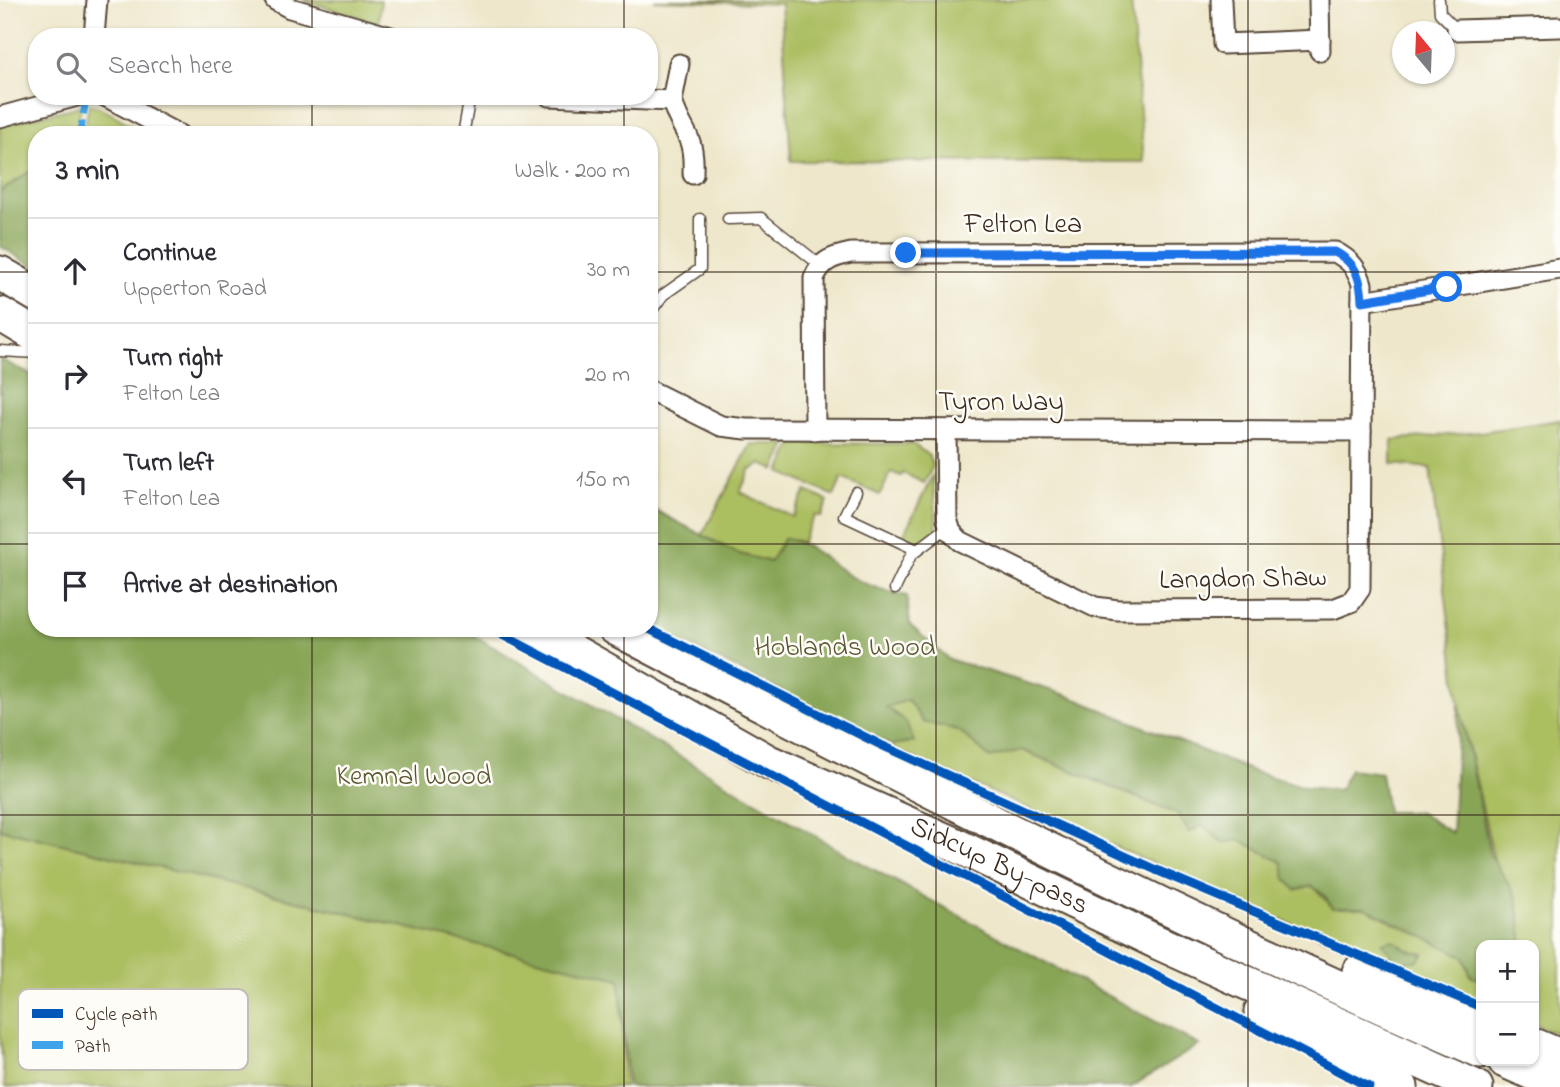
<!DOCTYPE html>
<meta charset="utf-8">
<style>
:root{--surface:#fff;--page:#f2f2f3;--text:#2b2b33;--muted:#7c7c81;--line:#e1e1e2}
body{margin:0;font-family:"Indie Flower",sans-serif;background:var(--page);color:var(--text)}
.controls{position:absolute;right:21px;bottom:21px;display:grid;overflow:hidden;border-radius:14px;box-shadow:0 2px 5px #0004}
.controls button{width:63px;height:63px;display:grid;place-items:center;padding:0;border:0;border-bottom:2px solid var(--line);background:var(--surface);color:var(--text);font:35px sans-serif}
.compass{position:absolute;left:1392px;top:21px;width:63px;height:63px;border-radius:50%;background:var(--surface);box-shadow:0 2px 5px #0004;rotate:341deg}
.stop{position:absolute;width:21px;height:21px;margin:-16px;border:5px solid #1a73e8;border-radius:50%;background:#fff}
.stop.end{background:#1a73e8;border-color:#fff;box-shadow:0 2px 7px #0008}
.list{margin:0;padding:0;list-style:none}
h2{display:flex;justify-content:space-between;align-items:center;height:91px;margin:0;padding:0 28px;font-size:30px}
h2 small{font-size:23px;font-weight:400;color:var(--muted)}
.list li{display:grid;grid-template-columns:46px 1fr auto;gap:21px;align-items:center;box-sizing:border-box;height:105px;padding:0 28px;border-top:2px solid var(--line)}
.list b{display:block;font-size:26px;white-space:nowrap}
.list p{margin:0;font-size:23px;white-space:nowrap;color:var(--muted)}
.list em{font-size:23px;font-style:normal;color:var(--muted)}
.icon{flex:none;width:38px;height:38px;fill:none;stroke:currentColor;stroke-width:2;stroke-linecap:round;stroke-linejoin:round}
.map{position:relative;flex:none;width:1560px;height:1087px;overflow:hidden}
.search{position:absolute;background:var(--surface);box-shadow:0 2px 5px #0004;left:28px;top:28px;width:630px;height:77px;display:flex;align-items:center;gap:18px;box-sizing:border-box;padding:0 24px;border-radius:28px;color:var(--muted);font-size:26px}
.panel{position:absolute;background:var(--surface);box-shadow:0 2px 5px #0004;left:28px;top:126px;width:630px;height:511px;border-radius:28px}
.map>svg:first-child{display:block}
.green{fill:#abbe61;stroke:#737440;stroke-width:2}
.forest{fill:#88a557;stroke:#62683a;stroke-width:2}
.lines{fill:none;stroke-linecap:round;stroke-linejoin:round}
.service-casing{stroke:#564638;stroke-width:13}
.minor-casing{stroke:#564638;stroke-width:23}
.trunk-casing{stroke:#564638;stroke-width:37}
.service{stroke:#fff;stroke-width:10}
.minor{stroke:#fff;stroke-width:19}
.trunk{stroke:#fff;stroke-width:33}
.quiet{stroke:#3fa3ea;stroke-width:7;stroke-dasharray:14 7;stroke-linecap:butt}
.cycleway-casing{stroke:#fdfcf7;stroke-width:13}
.cycleway{stroke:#0057b8;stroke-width:9}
.route{stroke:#1a73e8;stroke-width:9}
.grid{fill:none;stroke:#3b2a1e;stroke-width:2;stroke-opacity:0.55}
.labels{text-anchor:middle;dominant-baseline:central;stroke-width:5;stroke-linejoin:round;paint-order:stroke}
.street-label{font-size:28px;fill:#3b2a1e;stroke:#fdfcf7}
.park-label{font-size:28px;fill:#5d5632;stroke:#fdfcf7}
.key{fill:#fdfcf7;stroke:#c3bdb6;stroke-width:2}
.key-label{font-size:19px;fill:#3b2a1e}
</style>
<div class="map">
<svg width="1560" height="1087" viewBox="0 0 1560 1087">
<rect width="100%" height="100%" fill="#fdfcf7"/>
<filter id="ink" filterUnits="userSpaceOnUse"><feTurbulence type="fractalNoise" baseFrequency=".0143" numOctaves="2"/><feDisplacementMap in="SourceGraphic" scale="14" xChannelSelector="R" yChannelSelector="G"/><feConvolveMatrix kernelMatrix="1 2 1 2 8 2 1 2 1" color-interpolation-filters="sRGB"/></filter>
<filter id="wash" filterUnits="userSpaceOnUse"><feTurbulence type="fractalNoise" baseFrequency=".00686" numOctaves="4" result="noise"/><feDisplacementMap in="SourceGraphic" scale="28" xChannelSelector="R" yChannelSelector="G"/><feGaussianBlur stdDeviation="1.57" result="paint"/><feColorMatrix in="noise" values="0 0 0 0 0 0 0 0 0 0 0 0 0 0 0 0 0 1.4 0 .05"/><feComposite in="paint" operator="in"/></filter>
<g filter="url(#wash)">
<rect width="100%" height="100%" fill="#eee7cb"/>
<!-- green -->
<g class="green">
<path d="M 302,0 L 381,0 L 379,23 Z"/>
<path d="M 654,0 L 1131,0 L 1144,162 L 791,161 L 781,4 Z"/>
<path d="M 401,96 L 464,96 L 462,103 L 400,100 Z"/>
<path d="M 89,105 L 99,107 L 149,135 L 83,135 Z"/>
<path d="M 81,106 L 76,135 L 37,135 L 37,172 L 29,172 L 0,192 L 0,125 Z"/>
<path d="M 1560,420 L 1560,1035 L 1534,1024 L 1534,945 L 1513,945 L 1459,703 L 1430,468 L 1392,464 L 1392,440 L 1480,432 Z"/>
<path d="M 793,443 L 913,444 L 929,456 L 933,466 L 924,483 L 903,473 L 901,476 L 891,472 L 880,495 L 842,478 L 834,496 L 780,472 Z"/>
<path d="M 751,444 L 787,444 L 775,470 L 761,464 L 750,470 L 740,492 L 793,517 L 806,491 L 828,501 L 821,517 L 815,515 L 802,542 L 784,538 L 771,562 L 736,553 L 702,535 Z"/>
<path d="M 933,475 L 937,532 C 924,541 917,546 902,538 Z"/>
<path d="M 908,700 L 923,722 L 958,730 L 990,758 L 1021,750 L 1203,825 L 1223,843 C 1227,842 1234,839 1239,840 C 1261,842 1321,889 1332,908 L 1365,908 L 1463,956 L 1471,977 L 1481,979 L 1481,1002 L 1279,919 L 899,751 L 890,745 L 914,742 L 885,706 Z"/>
<path d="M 0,829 L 620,979 L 625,1087 L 5,1087 L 0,1036 Z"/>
</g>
<!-- forest -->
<g class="forest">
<path d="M 29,172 L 37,172 L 37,268 L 0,246 L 0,192 Z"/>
<path d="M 0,359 L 37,378 L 37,628 L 461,628 L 856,860 L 1199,1045 L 1131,1087 L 628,1087 L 620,979 L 0,829 Z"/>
<path d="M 649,507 L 736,553 L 770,562 L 784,538 C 811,543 827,562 850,576 C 868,586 887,592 907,596 L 910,625 L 948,659 L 1066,695 L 1252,771 L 1305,787 L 1339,790 L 1350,769 L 1381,773 L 1387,812 L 1419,812 L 1452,833 L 1459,703 L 1490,854 L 1517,898 L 1523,945 L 1481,945 L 1481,979 L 1472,977 L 1463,956 L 1365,908 L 1332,908 L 1325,896 L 1312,886 L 1295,890 L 1286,879 L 1282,862 L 1240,840 L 1223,843 L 1203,825 L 1189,833 L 1178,814 L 1022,750 L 990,758 L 958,730 L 923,722 L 908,700 L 886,707 L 906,722 L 914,742 L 890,745 L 678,640 L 649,623 Z"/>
<path d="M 1393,940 L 1406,949 L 1424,954 L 1418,961 L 1397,962 L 1382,943 Z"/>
</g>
</g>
<g filter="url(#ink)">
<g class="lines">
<!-- service casing -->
<g class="service-casing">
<g id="service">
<path d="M 1439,0 L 1440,13 L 1457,30"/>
<path d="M 463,135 L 470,96"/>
<path d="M 728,219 L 761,218 L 820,265"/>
<path d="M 649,314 L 663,295 L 700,269 L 700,219"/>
<path d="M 0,351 L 37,353"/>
<path d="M 856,492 L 844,516 L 917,550"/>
<path d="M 895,589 L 911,555 L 949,526"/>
</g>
</g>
<!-- minor casing -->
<g class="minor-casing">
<g id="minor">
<path d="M 275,0 L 290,8 L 391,37"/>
<path d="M 1221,0 L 1223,44 L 1320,40"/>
<path d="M 1319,0 L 1320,51"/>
<path d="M 1457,30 L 1560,27"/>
<path d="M 94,37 L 97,0"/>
<path d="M 105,96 L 179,135"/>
<path d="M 549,96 L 672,101 C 682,135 695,132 693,174"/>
<path d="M 672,101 L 679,64"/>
<path d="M 0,117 L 77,96"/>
<path d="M 1362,301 L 1560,269"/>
<path d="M 649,390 L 721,426 L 746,429 L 1361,431"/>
<path d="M 815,430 L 814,278 C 822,260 832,257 851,253 L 1335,252 C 1350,260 1357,268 1362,284 L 1360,589 L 1351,602 L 1333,609 L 1118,610 L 1095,607 L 960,541 L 951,532 L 947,519 L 946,431"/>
</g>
</g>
<!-- trunk casing -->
<g class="trunk-casing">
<g id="trunk">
<path d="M 0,273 L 37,295"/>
<path d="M 0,314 L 37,336"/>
<path id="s1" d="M 532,628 L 769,762 L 956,845 L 1159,943 L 1476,1087"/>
<path d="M 615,628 C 899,777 1187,923 1481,1051"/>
<path d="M 1359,972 L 1481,1022"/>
<path d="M 1261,1012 L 1401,1087"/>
<path d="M 1534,1045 L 1560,1056"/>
<path d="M 1505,1061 L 1560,1085"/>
</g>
</g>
<!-- service -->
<use href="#service" class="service"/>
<!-- minor -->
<use href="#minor" class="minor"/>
<!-- trunk -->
<use href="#trunk" class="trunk"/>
<!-- quiet -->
<path class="quiet" d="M 80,135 L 85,105 L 90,96"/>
<!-- cycleway casing -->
<g class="cycleway-casing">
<g id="cycleway">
<path d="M 489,628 L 1369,1087"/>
<path d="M 647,628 L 881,745 L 1156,870 L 1481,1007"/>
</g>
</g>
<!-- cycleway -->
<use href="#cycleway" class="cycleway"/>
</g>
</g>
<g class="lines" filter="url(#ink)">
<!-- route -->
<path class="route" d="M 906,253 L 1335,252 C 1356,263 1361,278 1362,301 L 1447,287"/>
</g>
<!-- grid -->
<path class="grid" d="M 312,0 L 312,37M 624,0 L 624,37M 936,0 L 936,1087M 1248,0 L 1248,1087M 312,96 L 312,135M 624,96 L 624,135M 0,272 L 37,272M 649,272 L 1560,272M 0,544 L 37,544M 649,544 L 1560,544M 312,628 L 312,1087M 624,628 L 624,1087M 0,815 L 1560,815"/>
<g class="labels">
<!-- street labels -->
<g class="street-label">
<text x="1023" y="225">Felton Lea</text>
<text x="1001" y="403">Tyron Way</text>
<text transform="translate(1243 580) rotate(-1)">Langdon Shaw</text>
<text stroke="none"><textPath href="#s1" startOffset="525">Sidcup By-pass</textPath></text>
</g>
<!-- park labels -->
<g class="park-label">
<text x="845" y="648">Hoblands Wood</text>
<text x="414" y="777">Kemnal Wood</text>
</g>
</g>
<!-- legend -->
<rect x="18" y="989" width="230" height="81" rx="10" class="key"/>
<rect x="32" y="1009" width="31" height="9" fill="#0057b8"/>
<rect x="32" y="1041" width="31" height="8" fill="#3fa3ea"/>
<g class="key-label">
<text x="75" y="1020">Cycle path</text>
<text x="75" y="1052">Path</text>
</g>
</svg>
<div class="controls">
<button>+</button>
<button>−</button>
</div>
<svg class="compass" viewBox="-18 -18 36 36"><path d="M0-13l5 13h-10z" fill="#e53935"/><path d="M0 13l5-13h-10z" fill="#7c7c81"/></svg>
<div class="stop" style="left:1447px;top:287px"></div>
<div class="stop end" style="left:906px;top:253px"></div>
<div class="search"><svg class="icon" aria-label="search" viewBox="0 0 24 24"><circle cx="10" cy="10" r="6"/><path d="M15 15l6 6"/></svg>Search here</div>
<section class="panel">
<h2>3 min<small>Walk · 200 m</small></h2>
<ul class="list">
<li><svg class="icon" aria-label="ahead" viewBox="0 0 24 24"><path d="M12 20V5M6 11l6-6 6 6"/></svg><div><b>Continue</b><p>Upperton Road</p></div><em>30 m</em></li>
<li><svg class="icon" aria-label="right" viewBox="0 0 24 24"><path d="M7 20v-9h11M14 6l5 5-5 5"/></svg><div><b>Turn right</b><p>Felton Lea</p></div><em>20 m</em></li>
<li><svg class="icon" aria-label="left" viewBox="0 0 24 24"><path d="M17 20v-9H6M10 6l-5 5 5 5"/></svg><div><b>Turn left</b><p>Felton Lea</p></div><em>150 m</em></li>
<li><svg class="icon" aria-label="arrive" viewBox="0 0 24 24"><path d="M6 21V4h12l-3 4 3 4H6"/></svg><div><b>Arrive at destination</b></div></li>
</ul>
</section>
</div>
